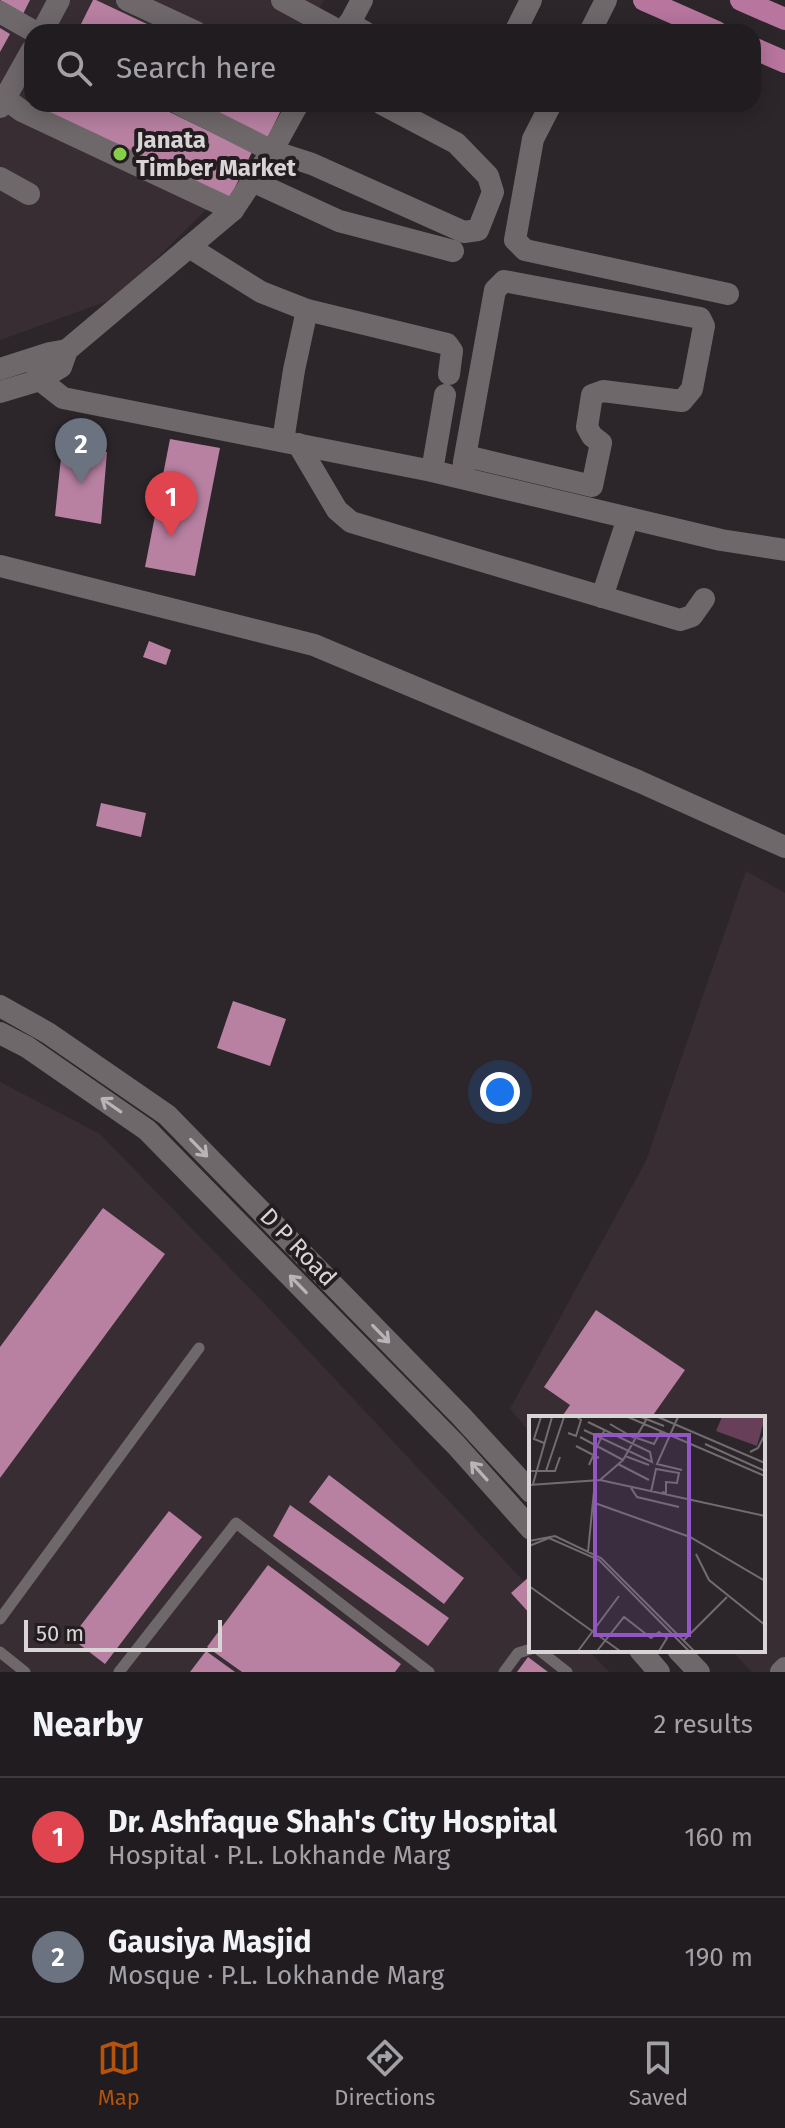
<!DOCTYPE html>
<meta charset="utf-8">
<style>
:root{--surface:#211c20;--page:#292529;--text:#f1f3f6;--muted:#a2a1a5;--line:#3e3a3e;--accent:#b45309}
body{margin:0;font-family:"Fira Sans",sans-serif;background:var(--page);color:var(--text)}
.scale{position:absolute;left:24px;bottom:20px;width:198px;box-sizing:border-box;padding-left:8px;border:4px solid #d9d5d7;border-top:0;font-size:22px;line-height:28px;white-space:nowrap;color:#d9d5d7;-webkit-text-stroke:6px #231d20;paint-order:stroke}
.you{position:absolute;left:500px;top:1092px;width:28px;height:28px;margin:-20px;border:6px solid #fff;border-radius:50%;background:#1a73e8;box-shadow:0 0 0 12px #1a73e833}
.badge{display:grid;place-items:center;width:52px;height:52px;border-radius:50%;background:var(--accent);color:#fff;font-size:26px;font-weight:700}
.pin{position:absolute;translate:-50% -66px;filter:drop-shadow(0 2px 4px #0008)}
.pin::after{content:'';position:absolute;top:42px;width:28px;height:24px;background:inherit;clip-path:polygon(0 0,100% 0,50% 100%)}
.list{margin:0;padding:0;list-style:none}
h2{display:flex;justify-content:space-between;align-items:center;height:104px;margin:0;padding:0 32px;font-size:34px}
h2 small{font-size:26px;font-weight:400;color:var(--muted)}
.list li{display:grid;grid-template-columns:52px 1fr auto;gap:24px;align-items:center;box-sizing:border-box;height:120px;padding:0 32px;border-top:2px solid var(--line)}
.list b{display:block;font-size:30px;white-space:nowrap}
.list p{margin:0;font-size:26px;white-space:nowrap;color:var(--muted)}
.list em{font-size:26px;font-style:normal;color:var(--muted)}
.icon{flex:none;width:44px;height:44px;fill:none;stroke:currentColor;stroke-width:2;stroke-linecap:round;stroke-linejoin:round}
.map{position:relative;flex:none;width:785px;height:1672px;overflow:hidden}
.search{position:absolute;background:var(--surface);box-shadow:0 4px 20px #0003;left:24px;right:24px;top:24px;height:88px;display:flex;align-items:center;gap:20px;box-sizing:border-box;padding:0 28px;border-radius:24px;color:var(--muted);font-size:30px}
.sheet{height:344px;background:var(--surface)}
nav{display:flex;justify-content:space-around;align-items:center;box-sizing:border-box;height:112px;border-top:2px solid var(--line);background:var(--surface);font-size:22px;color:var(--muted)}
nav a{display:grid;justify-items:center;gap:4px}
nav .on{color:var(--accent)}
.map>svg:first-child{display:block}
.built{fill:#392d34}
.building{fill:#b881a2}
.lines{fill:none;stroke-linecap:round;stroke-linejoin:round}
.service{stroke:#6f686b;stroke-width:11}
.minor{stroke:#6f686b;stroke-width:22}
.tertiary{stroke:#6f686b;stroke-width:22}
.secondary{stroke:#6f686b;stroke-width:22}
.trunk{stroke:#b8759e;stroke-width:22}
.oneway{stroke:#b9b4b7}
.poi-dot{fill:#88cf49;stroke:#231d20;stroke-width:3}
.labels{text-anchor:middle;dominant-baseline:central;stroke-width:8;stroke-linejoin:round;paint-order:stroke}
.poi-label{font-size:24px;font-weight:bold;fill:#d9d5d7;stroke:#231d20;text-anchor:start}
.street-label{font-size:24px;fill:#d9d5d7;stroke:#231d20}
.inset-road{fill:none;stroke:#716c6f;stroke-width:2}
.view{fill:#9256c5;fill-opacity:0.15;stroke:#9256c5;stroke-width:4}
.inset-edge{fill:none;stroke:#d9d5d7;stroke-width:4}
</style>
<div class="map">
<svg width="785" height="1672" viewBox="0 0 785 1672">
<rect width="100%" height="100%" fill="#2c262a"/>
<!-- built -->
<g class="built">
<path d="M 0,0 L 324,0 L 306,32 L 32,32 L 32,104 L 267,104 L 212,204 L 116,298 L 0,340 Z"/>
<path d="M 746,871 L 785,893 L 785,1672 L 752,1672 L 731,1650 L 763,1650 L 763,1418 L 531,1418 L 531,1433 L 510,1409 L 646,1161 Z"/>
<path d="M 0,1082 L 100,1134 L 260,1299 L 531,1589 L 531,1650 L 588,1650 L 609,1672 L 0,1672 Z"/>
</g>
<!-- building -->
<g class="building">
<path d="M 0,0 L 30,0 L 23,14 Z"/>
<path d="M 93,0 L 96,0 L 164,32 L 77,32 Z"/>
<path d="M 0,28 L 10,34 L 0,52 Z"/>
<path d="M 36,104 L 153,104 L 252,152 L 228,202 L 34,108 Z"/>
<path d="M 192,104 L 284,104 L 267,139 Z"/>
<path d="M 170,439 L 220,448 L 195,576 L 145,567 Z"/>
<path d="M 62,448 L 107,452 L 101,524 L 55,516 Z"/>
<path d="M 149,641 L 171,650 L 166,665 L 143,657 Z"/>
<path d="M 101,803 L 146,813 L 141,837 L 96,826 Z"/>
<path d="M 233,1001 L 286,1019 L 270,1066 L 217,1048 Z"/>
<path d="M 103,1208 L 165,1254 L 0,1478 L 0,1347 Z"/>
<path d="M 596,1310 L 685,1370 L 651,1418 L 561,1418 L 570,1405 L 544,1387 Z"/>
<path d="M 329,1475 L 464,1578 L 444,1604 L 309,1502 Z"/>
<path d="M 290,1505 L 449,1618 L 428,1646 L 273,1536 Z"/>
<path d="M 169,1511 L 202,1537 L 105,1664 L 71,1638 Z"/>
<path d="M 268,1565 L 401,1664 L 395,1672 L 242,1672 L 207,1647 Z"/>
<path d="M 531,1575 L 531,1615 L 511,1593 Z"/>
<path d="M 206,1651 L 235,1672 L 190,1672 Z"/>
<path d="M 528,1657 L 548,1672 L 517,1672 Z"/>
</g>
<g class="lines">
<!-- service -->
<g class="service">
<path d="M 0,1619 L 199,1348"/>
<path d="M 539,1650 L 567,1672"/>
<path d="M 0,1652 L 25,1672"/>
<path d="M 119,1672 L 236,1523 L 429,1672"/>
<path d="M 504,1672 L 518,1653 L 531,1649"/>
</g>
<!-- minor -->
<g class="minor">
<path d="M 127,0 L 196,32"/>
<path d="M 282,0 L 341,32"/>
<path d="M 0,12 L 35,32"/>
<path d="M 349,23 L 365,32"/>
<path d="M 42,32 L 59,0"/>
<path d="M 515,32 L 531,0"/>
<path d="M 590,32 L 606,0"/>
<path d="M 0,95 L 22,111 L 233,210"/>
<path d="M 179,104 L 272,151 L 312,164 L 464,232 L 478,230 L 493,192 L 488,176 L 456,143 L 382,104"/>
<path d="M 551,104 L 533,139 L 515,240 L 525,250 L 728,294"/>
<path d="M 0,107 L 32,50"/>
<path d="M 0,178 L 29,194"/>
<path d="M 252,181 L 339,221 L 453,251"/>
<path d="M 189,247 L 261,292 L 307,310 L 447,344 L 452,351 L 449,374"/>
<path d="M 36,365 L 40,380 L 63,398 L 432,471 L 721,540 L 785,550"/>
<path d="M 283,441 L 294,370 L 307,310"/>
<path d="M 298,444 L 337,510 L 351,522 L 680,620 L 692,616 L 704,599"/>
<path d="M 432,471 L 445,395"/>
<path d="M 463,478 L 464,462 L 495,290 L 504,281 L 700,318 L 704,326 L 692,389 L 682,401 L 603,391 L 592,395 L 587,427 L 592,436 L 601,443 L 592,486 L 466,456"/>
<path d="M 0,566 L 314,645 L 638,781 L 785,847"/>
<path d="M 602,597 L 628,518"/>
<path d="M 781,1672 L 785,1668"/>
</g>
<!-- tertiary -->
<g class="tertiary">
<path d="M 0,1006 L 48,1033 L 167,1115 L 461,1416 L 531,1492"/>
<path d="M 0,1033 L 27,1047 L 147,1130 L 456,1445 L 531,1529"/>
<path d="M 640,1650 L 659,1672"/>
<path d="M 678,1650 L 699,1672"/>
</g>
<!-- secondary -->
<g class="secondary">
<path d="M 345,32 L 362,0"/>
<path d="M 0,369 L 50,353 L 67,350"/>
<path d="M 0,392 L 40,380 L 61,367 L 67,350 L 233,210 L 272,151 L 298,104"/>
</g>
<!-- trunk -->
<g class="trunk">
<path d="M 644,0 L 717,32"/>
<path d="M 741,0 L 785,19"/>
<path d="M 753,48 L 785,62"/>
</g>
</g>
<!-- one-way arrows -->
<defs><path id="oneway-shaft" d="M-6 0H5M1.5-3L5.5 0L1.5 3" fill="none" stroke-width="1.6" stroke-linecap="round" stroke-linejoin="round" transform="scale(2)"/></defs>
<g class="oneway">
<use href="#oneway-shaft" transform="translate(111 1105) rotate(-145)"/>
<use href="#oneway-shaft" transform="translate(199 1148) rotate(46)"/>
<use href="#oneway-shaft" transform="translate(298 1284) rotate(-134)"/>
<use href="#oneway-shaft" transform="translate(381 1334) rotate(46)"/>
<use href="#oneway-shaft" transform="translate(479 1471) rotate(-132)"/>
</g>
<!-- markers -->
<circle class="poi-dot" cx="120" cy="154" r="8"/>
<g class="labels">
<!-- poi labels -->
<g class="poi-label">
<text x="136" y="140">Janata<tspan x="136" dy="28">Timber Market</tspan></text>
</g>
<!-- street labels -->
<g class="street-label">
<text transform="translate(298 1247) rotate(46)">D P Road</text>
</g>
</g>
<!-- overview -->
<g transform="translate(529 1416)">
<rect width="236" height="236" fill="#2c262a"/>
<path d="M 193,1 L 236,1 L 228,30 L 187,15 Z" fill="#673f58"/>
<path class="inset-road" d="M 12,1 L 5,23 L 15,27M 99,1 L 236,60M 112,1 L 135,10M 129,1 L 236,47M 149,1 L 128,48 L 153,54M 81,8 L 105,22M 55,14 L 123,46 L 121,36 L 59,6M 39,17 L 47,20 L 52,4 L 48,1M 51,21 L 94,44M 108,22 L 125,28 L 132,15M 176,28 L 236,55M 47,30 L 70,42M 221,36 L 229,32 L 236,18M 96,40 L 120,49M 89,48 L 120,64M 60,49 L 75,15M 0,55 L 26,55 L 31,41M 17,55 L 35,1M 71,64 L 236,100M 4,68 L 23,1M 0,69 L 71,64 L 94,44 L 117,4M 102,72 L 108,81 L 150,91M 122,76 L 127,53 L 150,57 L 148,67 L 137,66 L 137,77 L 133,76M 63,86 L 161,121 L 236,165M 0,125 L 26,120 L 72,142 L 165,235M 0,130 L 20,122 L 70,144 L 160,235M 59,136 L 66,65M 167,138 L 180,164 L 236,209M 0,170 L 91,235M 155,224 L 198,181M 49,235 L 90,180M 68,235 L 95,201 L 122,222 L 130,216 L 138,222 L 130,235"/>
<path class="view" d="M 66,19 L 160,19 L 160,219 L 66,219 Z"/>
<rect width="236" height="236" class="inset-edge"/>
</g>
</svg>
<div class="scale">50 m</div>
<div class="you"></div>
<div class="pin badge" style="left:171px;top:537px;background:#e0444e">1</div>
<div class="pin badge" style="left:81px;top:484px;background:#6b7280">2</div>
<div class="search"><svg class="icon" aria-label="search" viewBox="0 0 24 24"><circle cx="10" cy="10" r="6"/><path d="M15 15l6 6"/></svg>Search here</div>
</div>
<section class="sheet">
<h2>Nearby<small>2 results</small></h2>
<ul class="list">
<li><span class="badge" style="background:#e0444e">1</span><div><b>Dr. Ashfaque Shah's City Hospital</b><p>Hospital · P.L. Lokhande Marg</p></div><em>160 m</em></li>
<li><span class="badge" style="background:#6b7280">2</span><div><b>Gausiya Masjid</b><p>Mosque · P.L. Lokhande Marg</p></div><em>190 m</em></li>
</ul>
</section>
<nav>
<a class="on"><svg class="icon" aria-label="map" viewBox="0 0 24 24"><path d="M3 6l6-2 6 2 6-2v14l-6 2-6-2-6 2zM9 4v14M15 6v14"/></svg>Map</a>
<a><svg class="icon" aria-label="directions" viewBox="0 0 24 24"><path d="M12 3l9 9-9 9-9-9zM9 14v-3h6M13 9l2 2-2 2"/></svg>Directions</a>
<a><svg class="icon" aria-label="saved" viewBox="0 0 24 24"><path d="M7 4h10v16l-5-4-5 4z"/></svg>Saved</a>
</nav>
